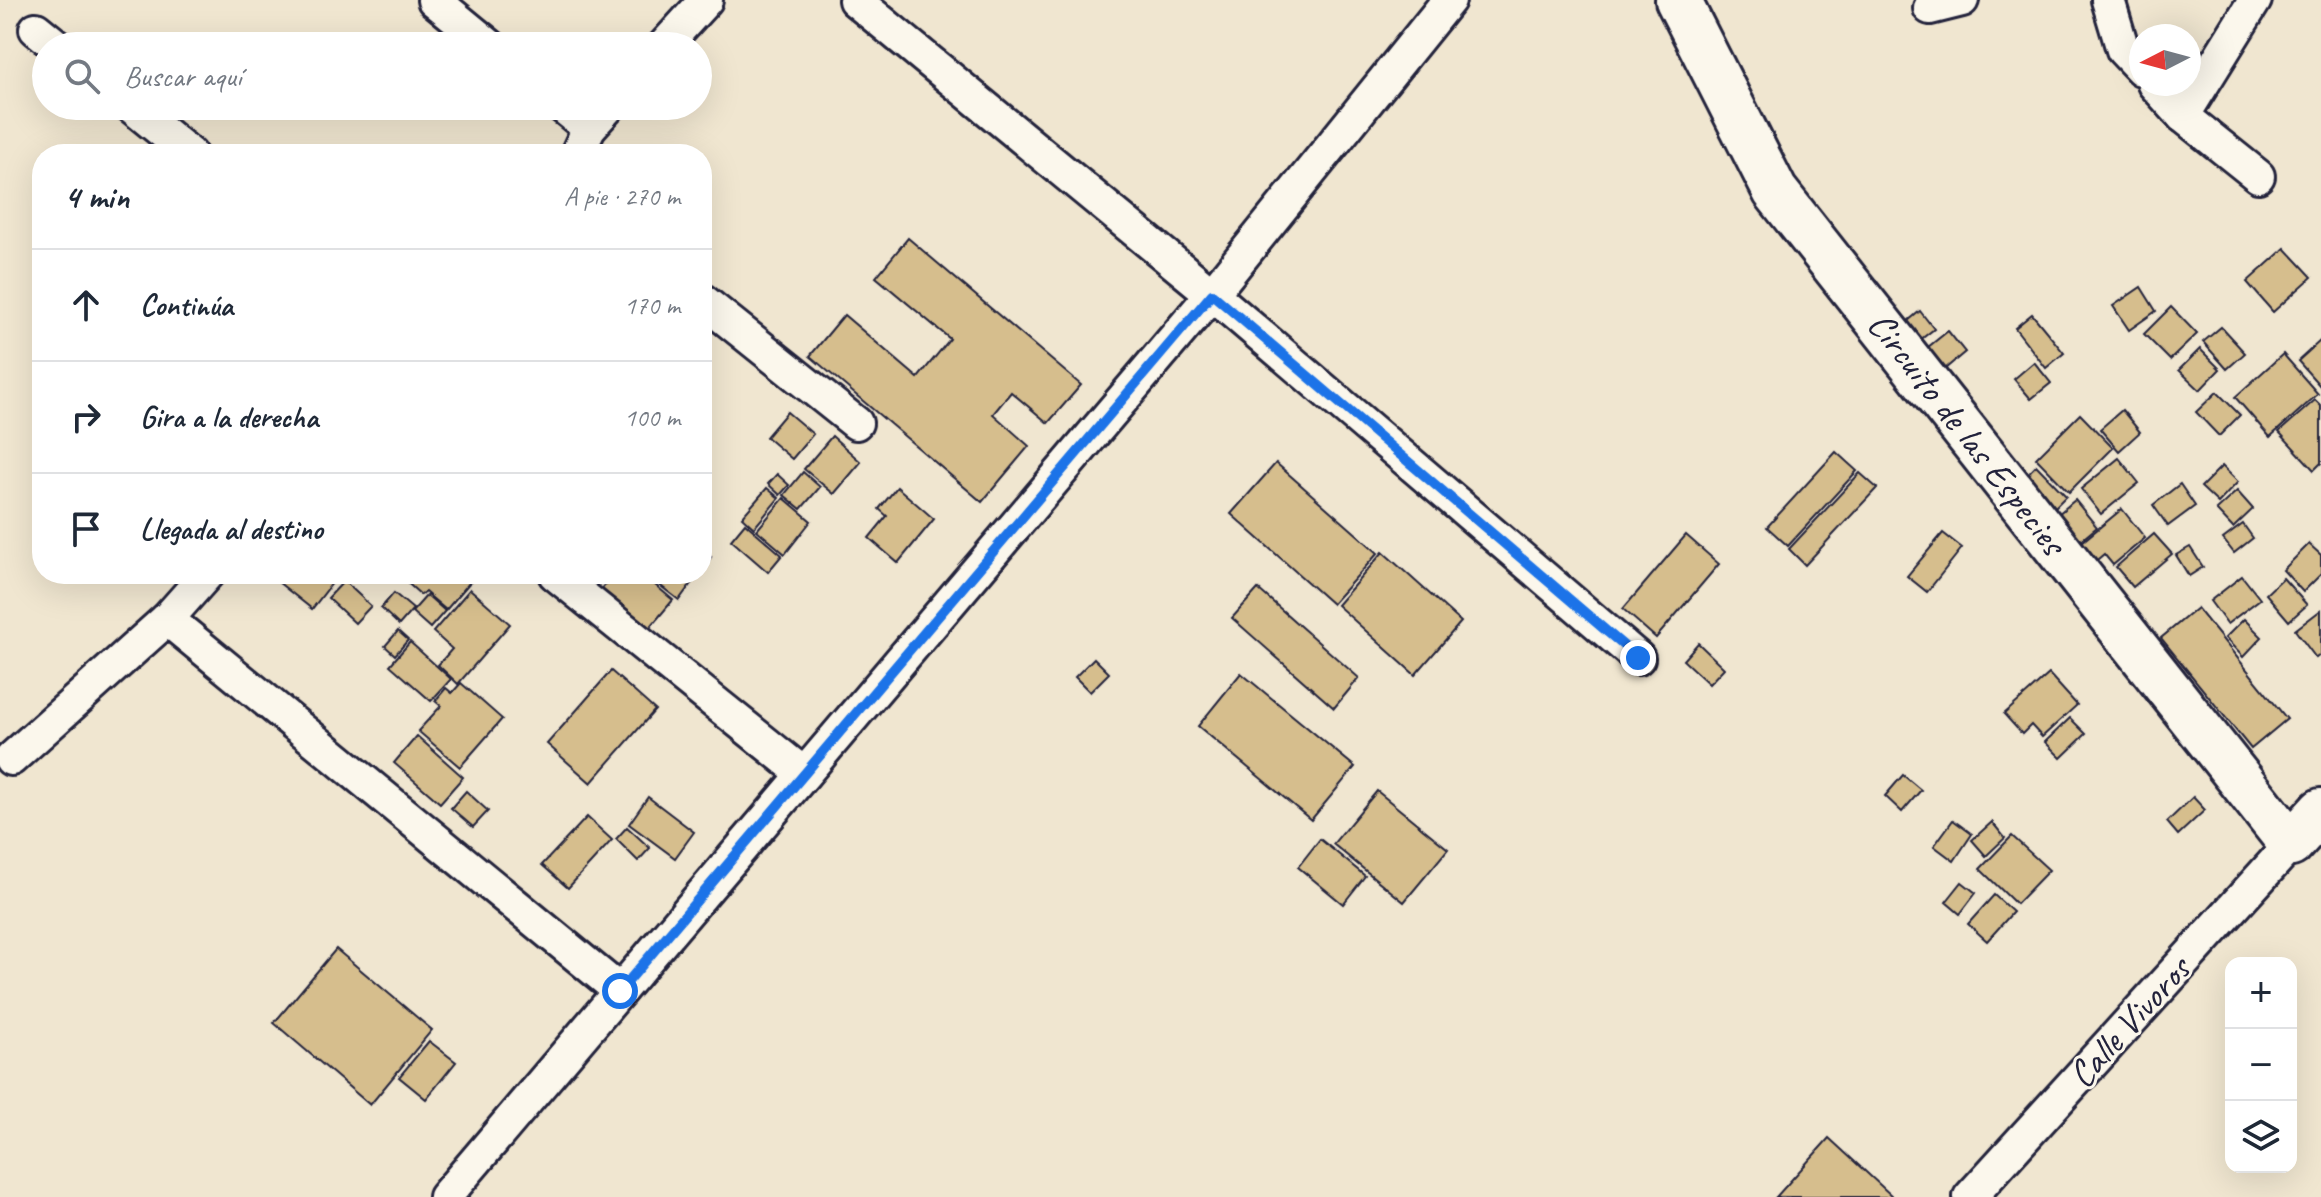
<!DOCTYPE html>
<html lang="es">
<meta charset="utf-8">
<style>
:root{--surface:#fff;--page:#f2f2f3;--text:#1f2937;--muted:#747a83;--line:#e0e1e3}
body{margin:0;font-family:Caveat,sans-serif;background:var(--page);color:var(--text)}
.controls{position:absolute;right:24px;bottom:24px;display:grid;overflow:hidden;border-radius:16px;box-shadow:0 8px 32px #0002}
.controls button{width:72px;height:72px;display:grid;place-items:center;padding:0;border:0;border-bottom:2px solid var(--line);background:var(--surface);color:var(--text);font:40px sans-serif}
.compass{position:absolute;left:2129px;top:24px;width:72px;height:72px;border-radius:50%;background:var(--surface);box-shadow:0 8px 32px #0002;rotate:264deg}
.stop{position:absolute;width:24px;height:24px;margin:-18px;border:6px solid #1a73e8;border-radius:50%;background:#fff}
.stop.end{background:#1a73e8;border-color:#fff;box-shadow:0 2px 8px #0008}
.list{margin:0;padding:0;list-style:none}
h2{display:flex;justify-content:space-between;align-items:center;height:104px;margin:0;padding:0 32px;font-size:34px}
h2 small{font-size:26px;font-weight:400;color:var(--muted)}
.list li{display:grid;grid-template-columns:52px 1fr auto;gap:24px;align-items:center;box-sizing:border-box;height:112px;padding:0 32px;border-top:2px solid var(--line)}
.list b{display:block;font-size:30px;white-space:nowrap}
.list em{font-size:26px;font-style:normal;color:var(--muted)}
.icon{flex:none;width:44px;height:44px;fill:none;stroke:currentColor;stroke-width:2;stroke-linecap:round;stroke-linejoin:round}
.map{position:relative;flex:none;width:2321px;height:1197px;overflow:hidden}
.search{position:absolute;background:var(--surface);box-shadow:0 8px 32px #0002;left:32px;top:32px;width:680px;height:88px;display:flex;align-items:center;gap:20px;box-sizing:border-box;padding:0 28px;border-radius:44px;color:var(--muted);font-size:30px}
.panel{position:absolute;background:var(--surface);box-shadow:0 8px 32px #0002;left:32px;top:144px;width:680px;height:440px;border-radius:32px}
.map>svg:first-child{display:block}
.building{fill:#d6be8d;stroke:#22223b;stroke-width:2}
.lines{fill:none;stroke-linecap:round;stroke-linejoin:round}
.street-casing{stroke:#22223b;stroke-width:38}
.secondary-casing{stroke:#22223b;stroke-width:50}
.street{stroke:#fbf7ec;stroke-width:32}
.secondary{stroke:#fbf7ec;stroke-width:44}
.route{stroke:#1a73e8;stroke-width:10}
.labels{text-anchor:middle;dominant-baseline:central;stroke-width:6;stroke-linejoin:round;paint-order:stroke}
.street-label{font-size:38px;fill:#22223b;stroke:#fbf7ec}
</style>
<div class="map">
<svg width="2321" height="1197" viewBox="0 0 2321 1197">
<rect width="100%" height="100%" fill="#f0e6d0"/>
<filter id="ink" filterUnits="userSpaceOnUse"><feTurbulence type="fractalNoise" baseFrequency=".0125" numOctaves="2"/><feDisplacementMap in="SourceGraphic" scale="16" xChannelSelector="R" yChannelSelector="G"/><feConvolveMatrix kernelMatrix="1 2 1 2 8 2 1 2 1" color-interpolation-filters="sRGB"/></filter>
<g filter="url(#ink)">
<!-- building -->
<g class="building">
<path d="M 908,238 L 1081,385 L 1048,423 L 1011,392 L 993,414 L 1029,446 L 982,502 L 810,356 L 844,315 L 918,378 L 950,339 L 876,277 Z"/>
<path d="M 2285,248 L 2312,277 L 2273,312 L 2247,282 Z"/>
<path d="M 2141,287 L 2156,311 L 2129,330 L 2113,306 Z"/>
<path d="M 2171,307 L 2197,334 L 2170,360 L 2144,334 Z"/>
<path d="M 1920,311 L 1934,329 L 1915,344 L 1902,326 Z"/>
<path d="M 2032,314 L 2064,353 L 2046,368 L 2015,328 Z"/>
<path d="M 2221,327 L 2245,353 L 2227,369 L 2203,342 Z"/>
<path d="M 1948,331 L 1965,352 L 1939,374 L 1922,352 Z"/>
<path d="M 2321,340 L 2321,387 L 2298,361 Z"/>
<path d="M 2200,349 L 2220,369 L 2200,390 L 2179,370 Z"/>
<path d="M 2283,354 L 2318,394 L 2270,437 L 2235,397 Z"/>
<path d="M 2034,362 L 2051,383 L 2031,399 L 2014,379 Z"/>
<path d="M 2217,392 L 2240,415 L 2219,436 L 2196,412 Z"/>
<path d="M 2315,400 L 2321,406 L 2321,463 L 2314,470 L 2279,432 Z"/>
<path d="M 2122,410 L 2140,432 L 2119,451 L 2100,429 Z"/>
<path d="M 787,412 L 813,434 L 792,459 L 766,437 Z"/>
<path d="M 2080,414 L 2113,448 L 2069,492 L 2036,458 Z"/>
<path d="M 832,436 L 861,462 L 834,494 L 804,469 Z"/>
<path d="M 1836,452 L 1857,471 L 1788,546 L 1767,527 Z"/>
<path d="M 2119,458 L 2139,483 L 2101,514 L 2081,489 Z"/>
<path d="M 1276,463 L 1378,553 L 1332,604 L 1231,514 Z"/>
<path d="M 2036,465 L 2066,496 L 2048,514 L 2018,484 Z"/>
<path d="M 2222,466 L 2238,482 L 2218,503 L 2201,487 Z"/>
<path d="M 803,472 L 820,487 L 801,509 L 784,495 Z"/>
<path d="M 1860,473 L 1877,488 L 1805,565 L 1789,549 Z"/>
<path d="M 777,474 L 789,485 L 780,495 L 768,484 Z"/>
<path d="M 2180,484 L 2195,506 L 2168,526 L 2153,505 Z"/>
<path d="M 897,487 L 934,519 L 898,563 L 869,538 L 887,516 L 879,509 Z"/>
<path d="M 767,488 L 779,498 L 754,528 L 742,517 Z"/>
<path d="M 2237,491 L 2253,509 L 2233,528 L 2216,510 Z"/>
<path d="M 784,498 L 811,521 L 785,554 L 757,530 Z"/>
<path d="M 2075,500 L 2097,527 L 2073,547 L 2051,520 Z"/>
<path d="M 2122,509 L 2145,538 L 2113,565 L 2104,554 L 2091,565 L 2076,547 Z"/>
<path d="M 745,523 L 782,555 L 768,572 L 731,540 Z"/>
<path d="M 2243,524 L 2253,538 L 2234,553 L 2223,539 Z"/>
<path d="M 1943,533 L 1962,548 L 1927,592 L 1907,576 Z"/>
<path d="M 2154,534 L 2172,554 L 2133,587 L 2116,567 Z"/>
<path d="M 1686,535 L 1719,564 L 1656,638 L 1623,609 Z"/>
<path d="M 2309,544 L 2321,555 L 2321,574 L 2303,592 L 2283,570 Z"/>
<path d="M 2190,547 L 2203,567 L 2189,576 L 2176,555 Z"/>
<path d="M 702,551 L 711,557 L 702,569 Z"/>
<path d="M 1383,552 L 1461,622 L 1415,675 L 1337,605 Z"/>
<path d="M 268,574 L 339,574 L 312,609 Z"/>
<path d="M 405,574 L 477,574 L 446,610 L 425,592 L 421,595 L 402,578 Z"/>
<path d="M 615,574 L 642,574 L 673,600 L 647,631 L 600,591 Z"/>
<path d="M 651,574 L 698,574 L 679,600 L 649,577 Z"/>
<path d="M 2242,576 L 2260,599 L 2227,624 L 2210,601 Z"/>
<path d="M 2283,578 L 2307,605 L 2289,621 L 2266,594 Z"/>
<path d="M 344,581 L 371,606 L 355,623 L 328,598 Z"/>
<path d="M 470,589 L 510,624 L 458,684 L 438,665 L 452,649 L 433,632 Z"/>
<path d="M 1258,589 L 1359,678 L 1334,708 L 1232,618 Z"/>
<path d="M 394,593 L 413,609 L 399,625 L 381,608 Z"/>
<path d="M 427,595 L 445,611 L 430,628 L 412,612 Z"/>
<path d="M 2197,608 L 2287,719 L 2251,749 L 2161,638 Z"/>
<path d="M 2321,610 L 2321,654 L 2316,658 L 2295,630 Z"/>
<path d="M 2244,619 L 2262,637 L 2243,657 L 2225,638 Z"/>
<path d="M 398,631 L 408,640 L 395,655 L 385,646 Z"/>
<path d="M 410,642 L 451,679 L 431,701 L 390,665 Z"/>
<path d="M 1698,643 L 1724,668 L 1709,684 L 1683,660 Z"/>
<path d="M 1094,658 L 1109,673 L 1090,692 L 1075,677 Z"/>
<path d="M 611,671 L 655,710 L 591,783 L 547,744 Z"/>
<path d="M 1241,673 L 1355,767 L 1311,820 L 1198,726 Z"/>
<path d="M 2049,674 L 2077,705 L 2042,737 L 2031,725 L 2022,734 L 2004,714 Z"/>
<path d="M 461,683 L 502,719 L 460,767 L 418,731 L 441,706 L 435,701 L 446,688 L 452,693 Z"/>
<path d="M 2070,718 L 2086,734 L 2061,758 L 2045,742 Z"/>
<path d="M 417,736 L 463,777 L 440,803 L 394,763 Z"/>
<path d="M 1903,775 L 1921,790 L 1902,812 L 1885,796 Z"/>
<path d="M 466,791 L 488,811 L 473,827 L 451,808 Z"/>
<path d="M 1377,791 L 1448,849 L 1404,902 L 1333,844 Z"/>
<path d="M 648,797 L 694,832 L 675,858 L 629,824 Z"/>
<path d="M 2193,797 L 2205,810 L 2178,835 L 2167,822 Z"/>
<path d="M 587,817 L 612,840 L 568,888 L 542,865 Z"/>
<path d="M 1953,820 L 1972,834 L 1954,861 L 1934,846 Z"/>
<path d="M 1992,822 L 2005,838 L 1986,856 L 1972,840 Z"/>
<path d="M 627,827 L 650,848 L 638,861 L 616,839 Z"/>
<path d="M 2012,836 L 2049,870 L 2016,904 L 1980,869 Z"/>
<path d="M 1320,839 L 1365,876 L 1343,904 L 1298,867 Z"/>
<path d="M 1962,882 L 1976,893 L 1960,914 L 1946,902 Z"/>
<path d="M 1994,895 L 2013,912 L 1987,941 L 1968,924 Z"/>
<path d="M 336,949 L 432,1030 L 370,1105 L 274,1023 Z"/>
<path d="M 429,1041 L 456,1062 L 426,1099 L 399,1077 Z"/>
<path d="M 1829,1138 L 1893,1197 L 1776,1197 Z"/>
</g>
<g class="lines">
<!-- street casing -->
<g class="street-casing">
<g id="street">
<path d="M 434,0 L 490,46"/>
<path d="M 855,0 L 1212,294 L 1638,658"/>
<path d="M 2108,0 L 2123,50 L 2141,69"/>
<path d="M 1930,8 L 1962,0"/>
<path d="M 36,29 L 57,46"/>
<path d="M 664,46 L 706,0"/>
<path d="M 2154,84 L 2183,116 L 2258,176"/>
<path d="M 131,106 L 190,154"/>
<path d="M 562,106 L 589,128"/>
<path d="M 2183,116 L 2255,0"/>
<path d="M 577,154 L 589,128 L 609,106"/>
<path d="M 702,300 L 856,423"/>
<path d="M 555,574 L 804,774"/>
<path d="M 167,619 L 620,991"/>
<path d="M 11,759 L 167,619 L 207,574"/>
<path d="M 445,1197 L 1212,294 L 1449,0"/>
<path d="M 1970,1197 L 2291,844"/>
</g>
</g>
<!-- secondary casing -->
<g class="secondary-casing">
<path id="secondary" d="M 1678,0 L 1775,191 L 2291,844 L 2321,811"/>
</g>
<!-- street -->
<use href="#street" class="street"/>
<!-- secondary -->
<use href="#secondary" class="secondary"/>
</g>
</g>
<g class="lines" filter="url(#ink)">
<!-- route -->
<path class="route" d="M 620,991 L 1212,294 L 1638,658"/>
</g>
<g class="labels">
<!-- street labels -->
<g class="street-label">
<text transform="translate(1967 433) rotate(52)">Circuito de las Especies</text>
<text transform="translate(2129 1022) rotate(-48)">Calle Vivoros</text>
</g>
</g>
</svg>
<div class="controls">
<button>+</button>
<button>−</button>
<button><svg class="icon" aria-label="layers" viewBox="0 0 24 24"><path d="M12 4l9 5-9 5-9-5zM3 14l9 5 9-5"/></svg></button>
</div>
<svg class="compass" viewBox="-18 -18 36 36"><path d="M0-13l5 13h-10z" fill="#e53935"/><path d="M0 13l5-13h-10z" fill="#747a83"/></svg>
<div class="stop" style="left:620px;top:991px"></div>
<div class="stop end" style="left:1638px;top:658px"></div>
<div class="search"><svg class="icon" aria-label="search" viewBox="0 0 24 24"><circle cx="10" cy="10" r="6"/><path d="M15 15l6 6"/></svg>Buscar aquí</div>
<section class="panel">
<h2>4 min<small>A pie · 270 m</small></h2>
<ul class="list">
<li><svg class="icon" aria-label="ahead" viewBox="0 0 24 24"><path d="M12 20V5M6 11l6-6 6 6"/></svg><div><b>Continúa</b></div><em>170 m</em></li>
<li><svg class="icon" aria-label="right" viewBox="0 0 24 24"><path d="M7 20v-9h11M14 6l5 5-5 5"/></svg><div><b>Gira a la derecha</b></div><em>100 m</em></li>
<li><svg class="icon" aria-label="arrive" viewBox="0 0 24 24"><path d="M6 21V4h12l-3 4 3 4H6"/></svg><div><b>Llegada al destino</b></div></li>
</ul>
</section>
</div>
